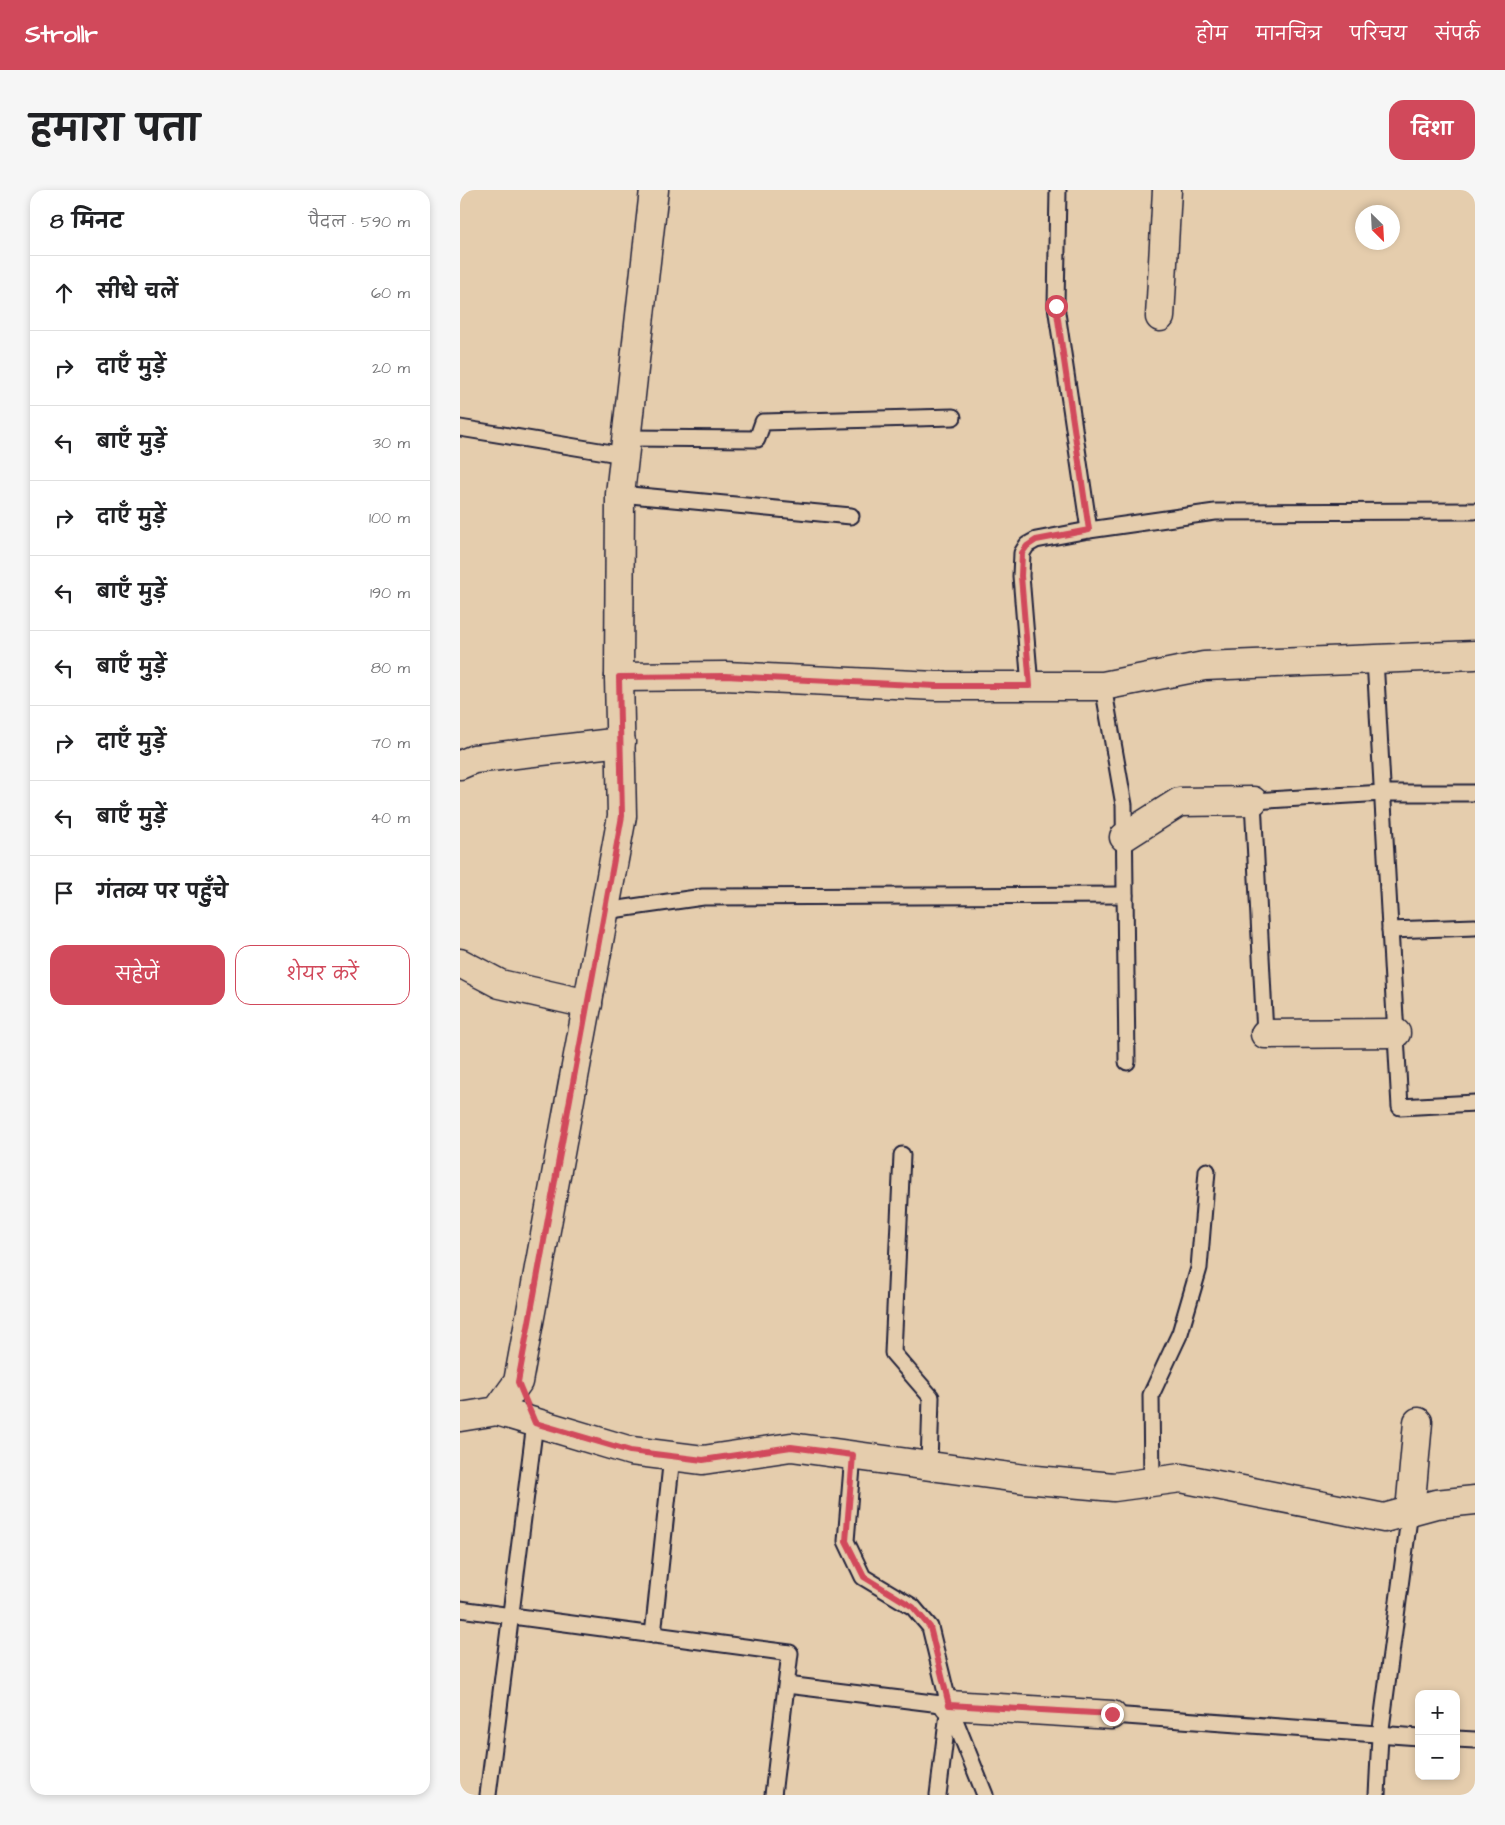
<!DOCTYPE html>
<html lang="hi">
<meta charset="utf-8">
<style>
:root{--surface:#fff;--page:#f6f6f6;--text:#202124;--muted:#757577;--line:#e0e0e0;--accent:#d1495b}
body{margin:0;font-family:"Architects Daughter","Playpen Sans Deva",sans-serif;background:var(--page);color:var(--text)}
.controls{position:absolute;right:15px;bottom:15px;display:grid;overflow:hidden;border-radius:10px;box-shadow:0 2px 8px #0003}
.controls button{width:45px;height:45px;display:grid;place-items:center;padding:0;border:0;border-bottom:1px solid var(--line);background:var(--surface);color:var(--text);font:25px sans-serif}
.compass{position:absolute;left:895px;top:15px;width:45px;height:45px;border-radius:50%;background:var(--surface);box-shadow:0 2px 8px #0003;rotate:156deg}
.stop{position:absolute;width:15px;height:15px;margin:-11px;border:4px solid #d1495b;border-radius:50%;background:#fff}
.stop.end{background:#d1495b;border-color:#fff;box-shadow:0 1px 5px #0008}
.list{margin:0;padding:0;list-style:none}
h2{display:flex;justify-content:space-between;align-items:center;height:65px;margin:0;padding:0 20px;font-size:21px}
h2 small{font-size:16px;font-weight:400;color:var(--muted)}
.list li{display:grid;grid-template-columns:32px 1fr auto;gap:15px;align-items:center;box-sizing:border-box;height:75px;padding:0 20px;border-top:1px solid var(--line)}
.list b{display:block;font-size:19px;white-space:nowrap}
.list em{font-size:16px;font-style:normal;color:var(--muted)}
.actions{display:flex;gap:10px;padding:15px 20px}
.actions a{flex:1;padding:11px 0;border:1px solid var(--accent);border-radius:15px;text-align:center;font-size:18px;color:var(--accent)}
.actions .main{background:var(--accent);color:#fff}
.icon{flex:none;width:28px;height:28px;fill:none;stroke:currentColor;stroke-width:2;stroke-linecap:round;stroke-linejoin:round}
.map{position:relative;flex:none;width:1015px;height:1605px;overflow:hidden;border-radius:15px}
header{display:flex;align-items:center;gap:30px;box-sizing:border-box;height:70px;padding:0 25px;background:var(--accent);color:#fff}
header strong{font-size:24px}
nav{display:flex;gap:28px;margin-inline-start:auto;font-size:18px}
.intro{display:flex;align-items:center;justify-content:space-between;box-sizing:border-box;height:120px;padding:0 30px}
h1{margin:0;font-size:35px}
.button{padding:12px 22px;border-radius:15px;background:var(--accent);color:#fff;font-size:18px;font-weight:700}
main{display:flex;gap:30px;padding:0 30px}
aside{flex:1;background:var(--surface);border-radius:15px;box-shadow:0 2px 8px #0003}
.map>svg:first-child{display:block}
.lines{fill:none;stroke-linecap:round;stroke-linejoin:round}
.service-casing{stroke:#22223b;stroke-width:19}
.minor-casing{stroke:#22223b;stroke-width:31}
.service{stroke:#e5cdad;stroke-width:15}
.minor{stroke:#e5cdad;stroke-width:28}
.route{stroke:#d1495b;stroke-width:6}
</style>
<header>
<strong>Strollr</strong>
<nav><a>होम</a><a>मानचित्र</a><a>परिचय</a><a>संपर्क</a></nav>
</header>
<div class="intro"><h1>हमारा पता</h1><a class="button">दिशा</a></div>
<main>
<aside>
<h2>8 मिनट<small>पैदल · 590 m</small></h2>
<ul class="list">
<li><svg class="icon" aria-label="ahead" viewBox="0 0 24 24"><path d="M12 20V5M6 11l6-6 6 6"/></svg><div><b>सीधे चलें</b></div><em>60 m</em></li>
<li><svg class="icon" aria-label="right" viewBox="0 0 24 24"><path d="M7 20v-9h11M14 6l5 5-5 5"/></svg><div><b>दाएँ मुड़ें</b></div><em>20 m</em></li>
<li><svg class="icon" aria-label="left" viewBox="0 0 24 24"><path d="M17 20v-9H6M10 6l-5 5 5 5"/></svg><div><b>बाएँ मुड़ें</b></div><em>30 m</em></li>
<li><svg class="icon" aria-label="right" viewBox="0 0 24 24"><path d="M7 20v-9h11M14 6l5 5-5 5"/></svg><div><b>दाएँ मुड़ें</b></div><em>100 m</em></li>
<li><svg class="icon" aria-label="left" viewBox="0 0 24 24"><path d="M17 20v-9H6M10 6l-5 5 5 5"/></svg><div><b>बाएँ मुड़ें</b></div><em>190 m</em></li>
<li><svg class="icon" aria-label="left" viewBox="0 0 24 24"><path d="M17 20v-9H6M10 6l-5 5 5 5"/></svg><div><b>बाएँ मुड़ें</b></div><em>80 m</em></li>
<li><svg class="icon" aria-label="right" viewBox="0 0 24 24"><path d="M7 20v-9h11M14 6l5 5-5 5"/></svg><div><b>दाएँ मुड़ें</b></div><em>70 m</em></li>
<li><svg class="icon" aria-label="left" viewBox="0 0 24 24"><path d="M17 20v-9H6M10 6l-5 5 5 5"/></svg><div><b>बाएँ मुड़ें</b></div><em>40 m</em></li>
<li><svg class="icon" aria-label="arrive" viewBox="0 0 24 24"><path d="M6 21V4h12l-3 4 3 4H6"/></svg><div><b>गंतव्य पर पहुँचे</b></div></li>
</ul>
<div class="actions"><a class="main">सहेजें</a><a>शेयर करें</a></div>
</aside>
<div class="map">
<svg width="1015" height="1605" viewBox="0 0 1015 1605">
<rect width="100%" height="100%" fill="#e5cdad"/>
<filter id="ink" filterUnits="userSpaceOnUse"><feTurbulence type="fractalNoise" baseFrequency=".02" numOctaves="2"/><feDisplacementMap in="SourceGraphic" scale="10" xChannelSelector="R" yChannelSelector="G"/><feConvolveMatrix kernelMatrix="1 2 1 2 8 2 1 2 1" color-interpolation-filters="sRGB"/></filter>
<g filter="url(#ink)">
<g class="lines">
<!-- service casing -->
<g class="service-casing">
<g id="service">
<path d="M 598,0 L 596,116 L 629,340"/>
<path d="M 0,238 L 164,265"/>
<path d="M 166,248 L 297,249 L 303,232 L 493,227"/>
<path d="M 160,304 L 391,326"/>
<path d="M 915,469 L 940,917 L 1015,913"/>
<path d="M 570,496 L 561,386 L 562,363 L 567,355 L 576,350 L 629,340 L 755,322 L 1015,321"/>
<path d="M 643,496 L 664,615 L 667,872"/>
<path d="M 145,721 L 243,707 L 665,705"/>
<path d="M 930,740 L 1015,737"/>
<path d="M 805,844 L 793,611 L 923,603 L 1015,603"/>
<path d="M 442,965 L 433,1163 L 471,1207 L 469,1276"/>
<path d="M 393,1265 L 386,1351 L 403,1387 L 453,1417 L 470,1437 L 489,1515 L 525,1605"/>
<path d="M 692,1292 L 691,1205 L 720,1143 L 739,1078 L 747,981"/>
<path d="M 0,1419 L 330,1463 L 313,1605"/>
<path d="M 193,1445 L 212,1266"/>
<path d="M 327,1495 L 489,1515 L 478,1605"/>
<path d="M 652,1525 L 959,1547"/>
<path d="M 996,1549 L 1015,1550"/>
<path d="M 28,1605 L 75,1233"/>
<path d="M 917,1605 L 920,1546 L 950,1321"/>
</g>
</g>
<!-- minor casing -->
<g class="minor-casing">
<g id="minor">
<path d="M 700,127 L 707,0"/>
<path d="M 159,487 L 265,486 L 476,496 L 643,496 L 744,476 L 1015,465"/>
<path d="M 0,575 L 14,569 L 161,552"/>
<path d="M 664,647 L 719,612 L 793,611"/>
<path d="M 0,773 L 40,794 L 128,814"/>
<path d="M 805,844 L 936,843"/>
<path d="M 37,1221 L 171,1261 L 243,1270 L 331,1257 L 565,1289 L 654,1297 L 721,1288 L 924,1328 L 976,1314 L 1015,1310"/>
<path d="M 0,1227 L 37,1221 L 58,1192 L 162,626 L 159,487 L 160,304 L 194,0"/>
<path d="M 950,1321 L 958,1232"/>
<path d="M 489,1515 L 652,1525"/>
</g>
</g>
<!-- service -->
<use href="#service" class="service"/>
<!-- minor -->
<use href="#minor" class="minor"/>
</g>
</g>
<g class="lines" filter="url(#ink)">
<!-- route -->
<path class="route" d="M 596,116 L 629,340 L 576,350 L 567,356 L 562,363 L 561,386 L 570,496 L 476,496 L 265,486 L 159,487 L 162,626 L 58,1192 L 75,1233 L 170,1261 L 243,1270 L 331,1257 L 393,1265 L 386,1351 L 404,1387 L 453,1417 L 470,1437 L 489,1515 L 652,1524"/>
</g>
</svg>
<div class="controls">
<button>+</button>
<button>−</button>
</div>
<svg class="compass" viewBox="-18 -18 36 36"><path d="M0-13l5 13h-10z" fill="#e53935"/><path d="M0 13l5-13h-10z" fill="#757577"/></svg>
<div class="stop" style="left:596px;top:116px"></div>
<div class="stop end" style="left:652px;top:1524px"></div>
</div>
</main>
